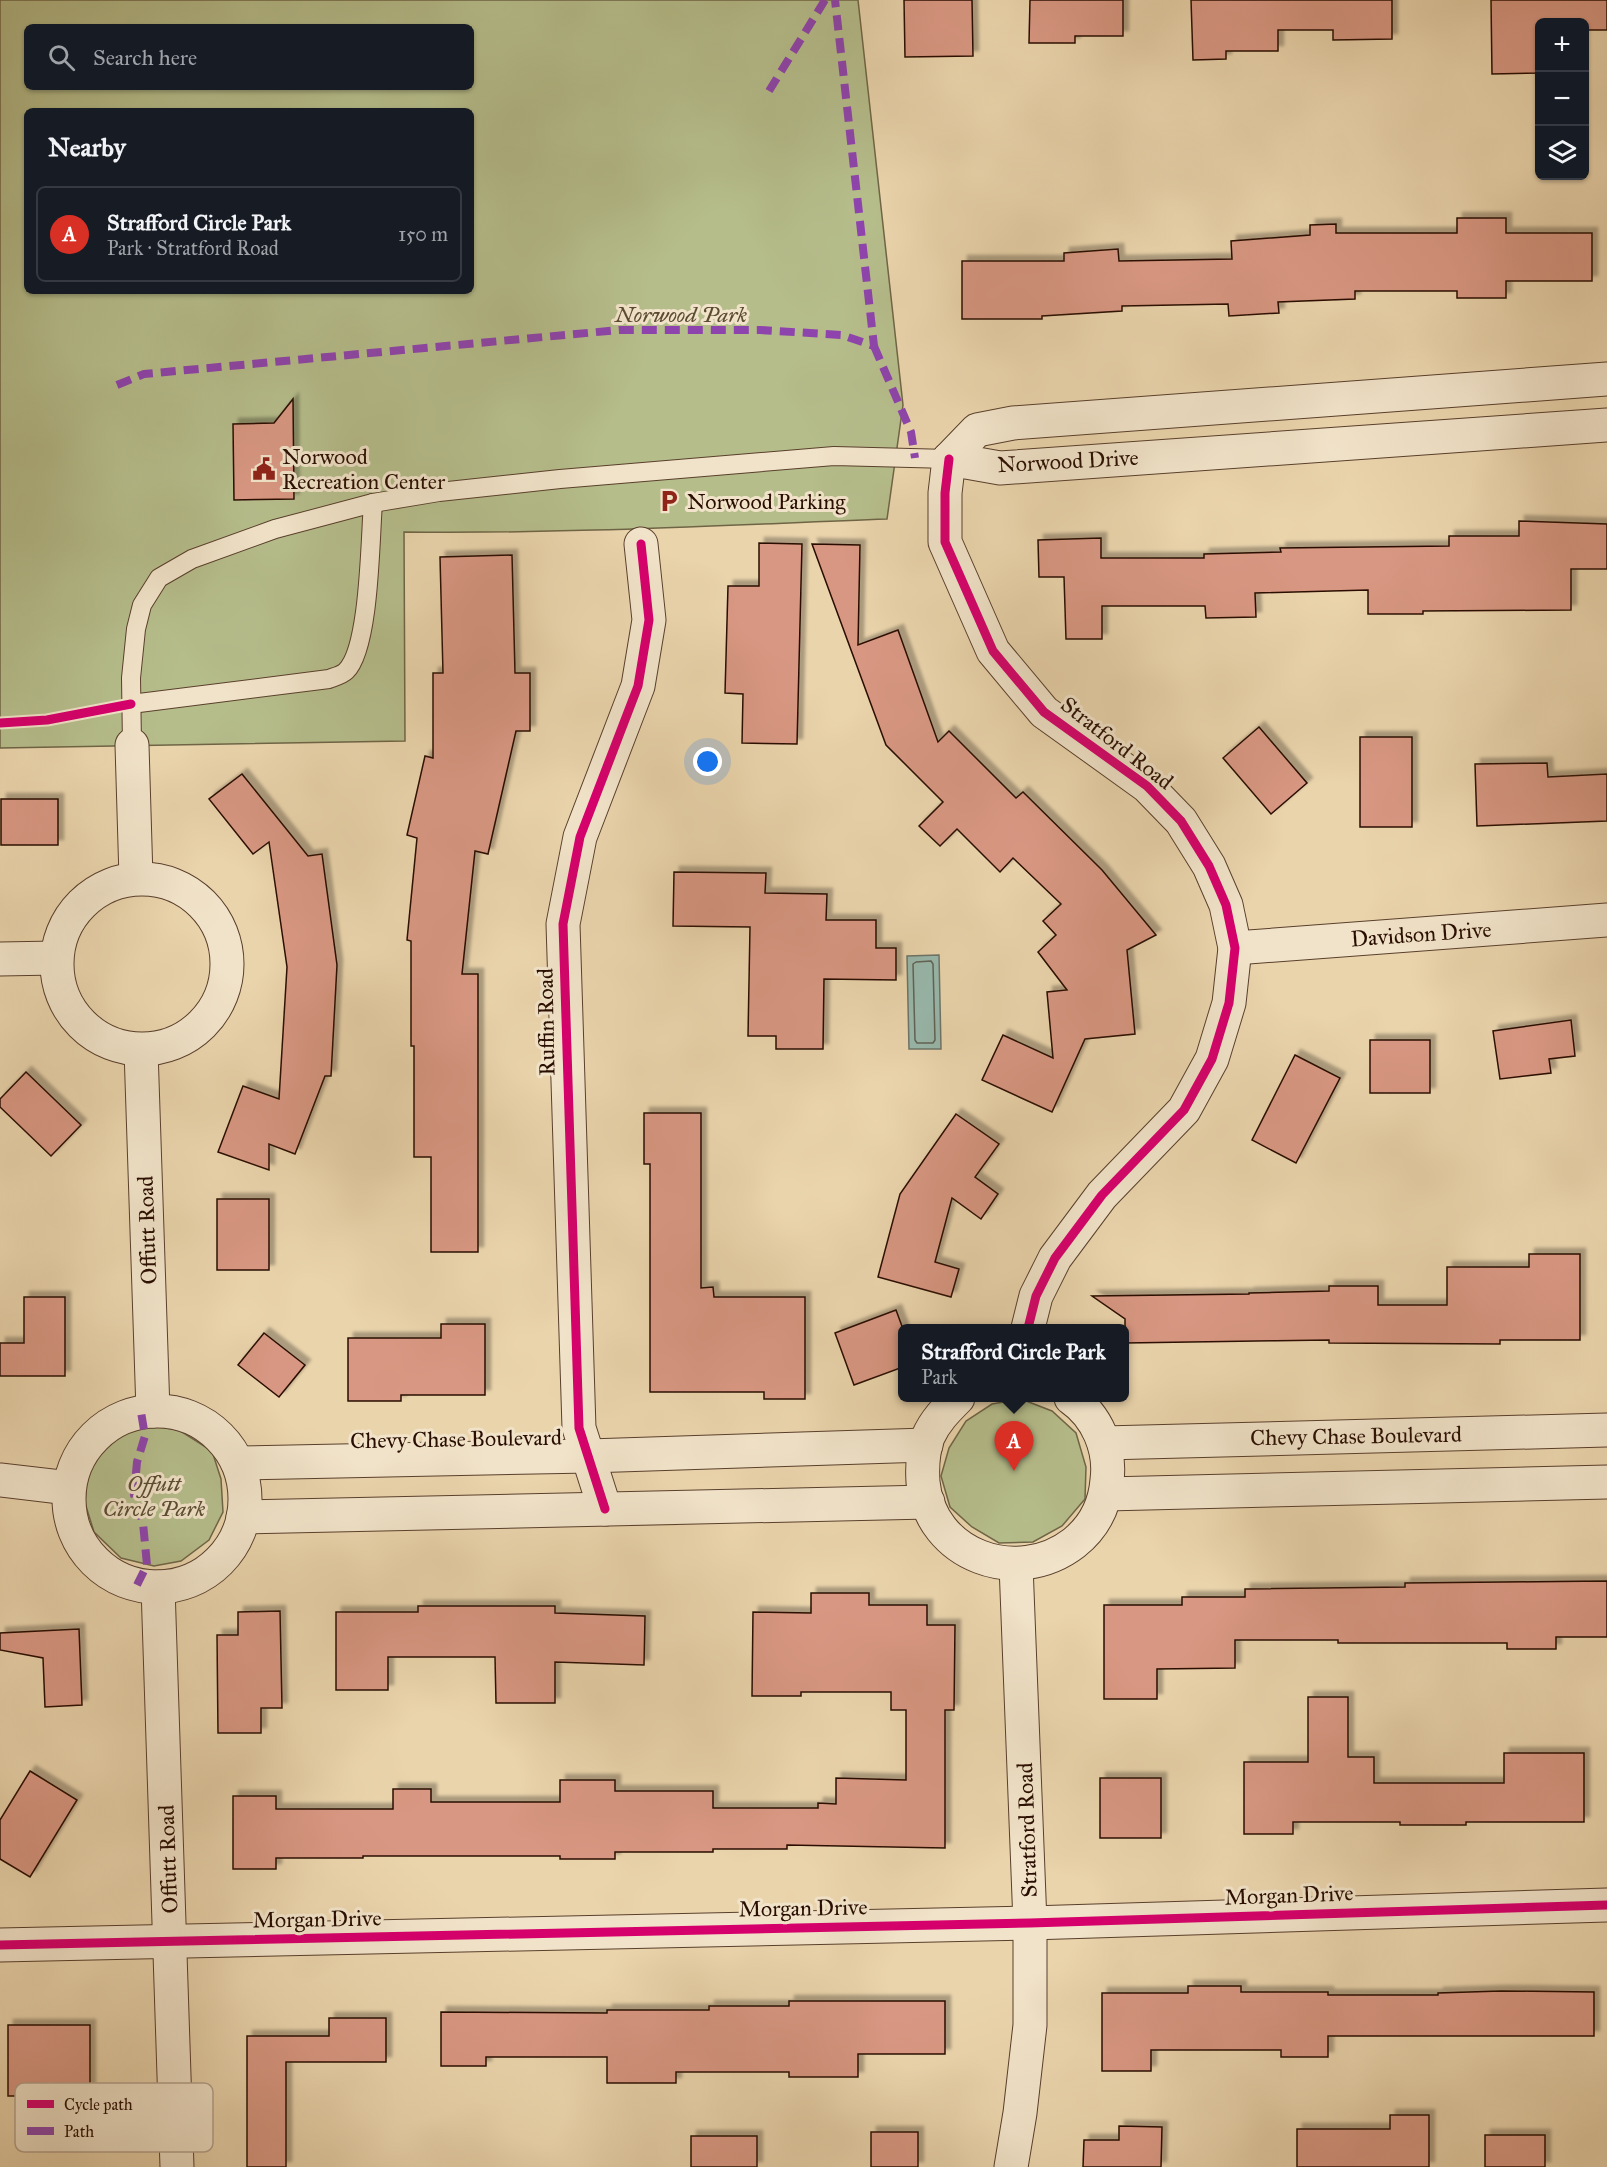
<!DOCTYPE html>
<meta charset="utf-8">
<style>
:root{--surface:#171b24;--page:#242831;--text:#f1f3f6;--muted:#9ea1a6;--line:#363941;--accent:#d93025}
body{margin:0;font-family:"IM FELL Great Primer",serif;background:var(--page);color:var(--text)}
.controls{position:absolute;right:18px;top:18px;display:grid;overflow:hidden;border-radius:9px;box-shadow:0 2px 4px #0004}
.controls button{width:54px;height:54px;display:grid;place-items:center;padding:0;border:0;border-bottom:2px solid var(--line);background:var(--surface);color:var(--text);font:30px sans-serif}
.you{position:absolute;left:708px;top:762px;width:21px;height:21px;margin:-15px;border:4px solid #fff;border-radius:50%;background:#1a73e8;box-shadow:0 0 0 9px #1a73e833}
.badge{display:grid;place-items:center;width:39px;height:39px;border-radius:50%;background:var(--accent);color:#fff;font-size:20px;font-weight:700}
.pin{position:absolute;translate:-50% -50px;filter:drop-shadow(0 2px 3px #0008)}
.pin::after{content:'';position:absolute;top:32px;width:21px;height:18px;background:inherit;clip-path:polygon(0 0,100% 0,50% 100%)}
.popup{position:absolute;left:898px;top:1324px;width:231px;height:78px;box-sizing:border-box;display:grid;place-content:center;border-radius:9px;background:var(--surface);filter:drop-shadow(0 2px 4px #0005);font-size:20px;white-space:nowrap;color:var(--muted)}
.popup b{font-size:22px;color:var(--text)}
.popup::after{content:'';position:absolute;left:50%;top:100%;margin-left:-12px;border:12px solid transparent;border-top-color:var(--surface)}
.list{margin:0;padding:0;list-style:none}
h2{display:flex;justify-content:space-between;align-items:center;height:78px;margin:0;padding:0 24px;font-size:26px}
h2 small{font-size:20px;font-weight:400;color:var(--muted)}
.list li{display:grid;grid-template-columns:39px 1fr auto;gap:18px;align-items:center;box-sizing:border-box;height:96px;margin:0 12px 12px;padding:0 12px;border:2px solid var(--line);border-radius:9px}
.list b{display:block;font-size:22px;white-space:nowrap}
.list p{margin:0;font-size:20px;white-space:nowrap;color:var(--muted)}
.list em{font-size:20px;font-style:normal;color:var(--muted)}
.icon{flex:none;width:33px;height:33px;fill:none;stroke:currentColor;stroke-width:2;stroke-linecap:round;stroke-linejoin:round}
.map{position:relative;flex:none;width:1607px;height:2167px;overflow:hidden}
.search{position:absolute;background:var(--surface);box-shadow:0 2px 4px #0004;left:24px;top:24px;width:450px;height:66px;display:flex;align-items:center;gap:15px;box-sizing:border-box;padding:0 21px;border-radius:9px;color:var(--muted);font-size:22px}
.panel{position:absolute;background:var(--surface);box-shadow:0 2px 4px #0004;left:24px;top:108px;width:450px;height:186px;border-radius:9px}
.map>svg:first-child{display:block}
.green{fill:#b5bd8b;stroke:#6f6546;stroke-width:1.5;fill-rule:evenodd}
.water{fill:#98b8ac;stroke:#6c7468;stroke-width:1.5}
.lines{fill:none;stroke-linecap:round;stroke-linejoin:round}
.shore{stroke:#606256;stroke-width:1.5}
.building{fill:#d89782;stroke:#290d01;stroke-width:1.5;filter:url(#shadow)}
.service-casing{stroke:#593f2c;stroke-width:20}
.minor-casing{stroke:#593f2c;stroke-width:35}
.service{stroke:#f1e3c9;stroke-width:18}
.minor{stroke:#f1e3c9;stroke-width:33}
.quiet{stroke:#8e44ad;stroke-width:8;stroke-dasharray:15 8;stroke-linecap:butt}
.cycleway-casing{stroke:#f1e3c9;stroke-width:13}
.cycleway{stroke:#d6006c;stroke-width:9}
.labels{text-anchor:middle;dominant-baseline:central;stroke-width:6;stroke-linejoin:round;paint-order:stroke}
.park-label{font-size:22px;font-style:italic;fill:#5a4b31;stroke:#f1e3c9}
.poi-label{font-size:22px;fill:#290d01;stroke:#f1e3c9;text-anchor:start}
.street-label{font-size:22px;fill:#290d01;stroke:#f1e3c9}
.key{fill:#f1e3c9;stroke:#b5a38d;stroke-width:1.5}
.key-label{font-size:16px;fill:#290d01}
</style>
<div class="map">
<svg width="1607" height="2167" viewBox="0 0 1607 2167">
<defs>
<filter id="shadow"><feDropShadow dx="5.5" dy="-5.5" stdDeviation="1.5" flood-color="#0004"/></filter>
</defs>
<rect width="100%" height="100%" fill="#ead4ac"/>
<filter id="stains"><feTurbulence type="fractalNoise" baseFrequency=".00333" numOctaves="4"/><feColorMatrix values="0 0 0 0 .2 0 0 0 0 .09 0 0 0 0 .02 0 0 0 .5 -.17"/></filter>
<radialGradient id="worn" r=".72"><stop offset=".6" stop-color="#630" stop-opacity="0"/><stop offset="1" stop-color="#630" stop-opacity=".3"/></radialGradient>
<!-- green -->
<g class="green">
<path d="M 0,0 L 858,0 L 903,405 L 887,519 C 726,525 565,534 404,532 L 405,741 L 0,748 ZM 27,27 L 471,27 L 471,87 L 27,87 ZM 27,111 L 471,111 L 471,291 L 27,291 Z"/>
<path d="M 1021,1399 L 1052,1411 L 1076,1433 L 1086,1467 L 1085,1499 L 1062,1526 L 1033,1542 L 999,1543 L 972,1527 L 950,1507 L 941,1476 L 949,1448 L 966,1421 L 992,1404 Z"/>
<path d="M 136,1426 L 153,1426 L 179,1430 L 212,1451 L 221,1479 L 223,1512 L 209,1540 L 181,1561 L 154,1566 L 121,1558 L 94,1532 L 85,1503 L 87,1476 L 95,1452 L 114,1432 Z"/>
</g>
<!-- water -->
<path class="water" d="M 939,955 L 941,1049 L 909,1049 L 907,956 Z"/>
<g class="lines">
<!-- shore -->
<path class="shore" d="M 931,961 L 933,964 L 935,1040 L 933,1043 L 917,1043 L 915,1040 L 913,964 L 916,962 Z"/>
</g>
<!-- building -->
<g class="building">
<path d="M 904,0 L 972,0 L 973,56 L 905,57 Z"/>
<path d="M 1030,0 L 1123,0 L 1123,36 L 1075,36 L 1075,43 L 1029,43 Z"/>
<path d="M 1191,0 L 1392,0 L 1392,39 L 1333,40 L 1333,30 L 1278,30 L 1278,51 L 1226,51 L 1226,59 L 1193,60 Z"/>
<path d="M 1491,0 L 1607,0 L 1607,30 L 1584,30 L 1584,22 L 1539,22 L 1539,73 L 1492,74 Z"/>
<path d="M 1457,218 L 1506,218 L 1506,233 L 1592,233 L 1592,281 L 1506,281 L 1506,298 L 1457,298 L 1457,291 L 1355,291 L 1355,299 L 1278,302 L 1279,313 L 1229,316 L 1228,304 L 1122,306 L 1122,311 L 1042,316 L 1042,319 L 962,319 L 962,261 L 1064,261 L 1064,253 L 1118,249 L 1119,261 L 1232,259 L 1231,241 L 1310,235 L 1310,225 L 1336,224 L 1336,233 L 1457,233 Z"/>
<path d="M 293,399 L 294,499 L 234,500 L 233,424 L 274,423 Z"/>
<path d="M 1519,521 L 1607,524 L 1607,569 L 1571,569 L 1571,610 L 1423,611 L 1423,614 L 1368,614 L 1368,590 L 1255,593 L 1256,617 L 1206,618 L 1205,606 L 1102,606 L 1102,639 L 1066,639 L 1064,577 L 1039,577 L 1038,540 L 1101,538 L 1101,558 L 1204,558 L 1204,554 L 1281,552 L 1280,548 L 1449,546 L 1449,536 L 1519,536 Z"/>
<path d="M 759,543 L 802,544 L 797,744 L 742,743 L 743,694 L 725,693 L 728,586 L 759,586 Z"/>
<path d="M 812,544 L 860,545 L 858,645 L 898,630 L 938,742 L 949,731 L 1016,798 L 1023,792 L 1102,870 L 1156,935 L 1127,950 L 1135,1034 L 1085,1039 L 1052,1112 L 982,1080 L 1003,1035 L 1053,1058 L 1047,992 L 1067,990 L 1038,952 L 1056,935 L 1043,921 L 1061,904 L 1013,858 L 1000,872 L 957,829 L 940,846 L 919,826 L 943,802 L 886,745 Z"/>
<path d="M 512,555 L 515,673 L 530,673 L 530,731 L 516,731 L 488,854 L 475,851 L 462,974 L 478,974 L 478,1252 L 431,1252 L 431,1157 L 414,1157 L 414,1046 L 411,1046 L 411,941 L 407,940 L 417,838 L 407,835 L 425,756 L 433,758 L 433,673 L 443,673 L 440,557 Z"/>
<path d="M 1259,727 L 1307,783 L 1271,814 L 1223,758 Z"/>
<rect x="1360" y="737" width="52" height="90"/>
<path d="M 1547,763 L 1548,777 L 1607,774 L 1607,821 L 1477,826 L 1475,764 Z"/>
<path d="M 242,774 L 308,856 L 322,854 L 337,965 L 331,1076 L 325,1076 L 295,1154 L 269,1144 L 269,1170 L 218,1152 L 243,1086 L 279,1099 L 287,967 L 269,842 L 253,854 L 209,799 Z"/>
<rect x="1" y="799" width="57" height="46"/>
<path d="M 674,872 L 766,873 L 765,893 L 827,894 L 826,920 L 876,920 L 876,948 L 896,948 L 896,980 L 824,979 L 823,1049 L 776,1049 L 776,1036 L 748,1036 L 750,927 L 673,926 Z"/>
<path d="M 1571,1020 L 1575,1056 L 1549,1059 L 1551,1073 L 1500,1079 L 1493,1031 Z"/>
<rect x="1370" y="1040" width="60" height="53"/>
<path d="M 1295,1055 L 1340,1078 L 1296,1163 L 1252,1140 Z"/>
<path d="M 26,1072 L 81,1125 L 51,1156 L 0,1107 L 0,1099 Z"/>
<path d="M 644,1113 L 701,1113 L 701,1288 L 713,1287 L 714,1297 L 805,1297 L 805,1399 L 764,1399 L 764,1392 L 650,1392 L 650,1164 L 644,1164 Z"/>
<path d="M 956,1114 L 999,1144 L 975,1177 L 998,1194 L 981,1219 L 952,1198 L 935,1262 L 959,1269 L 951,1297 L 878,1277 L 900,1194 Z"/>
<rect x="217" y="1199" width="52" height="71"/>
<path d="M 1529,1254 L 1580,1254 L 1580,1340 L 1500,1340 L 1500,1344 L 1329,1343 L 1329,1340 L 1125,1343 L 1125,1319 L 1092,1296 L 1249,1294 L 1249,1293 L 1329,1291 L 1329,1286 L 1378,1286 L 1378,1305 L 1447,1305 L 1447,1267 L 1529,1267 Z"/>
<path d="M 24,1297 L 65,1297 L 65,1376 L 0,1376 L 0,1343 L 24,1343 Z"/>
<path d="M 896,1310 L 903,1329 L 903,1367 L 854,1385 L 835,1333 Z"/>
<path d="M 441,1324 L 485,1324 L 485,1395 L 401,1395 L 401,1401 L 348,1401 L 348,1338 L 441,1338 Z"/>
<path d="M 264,1333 L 305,1365 L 279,1397 L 238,1365 Z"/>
<path d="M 1607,1581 L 1607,1637 L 1556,1637 L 1556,1649 L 1507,1649 L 1507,1643 L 1338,1643 L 1338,1640 L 1235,1640 L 1235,1668 L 1157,1669 L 1157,1699 L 1104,1699 L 1104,1605 L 1182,1605 L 1182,1597 L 1245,1597 L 1245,1589 L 1405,1587 L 1405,1583 Z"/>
<path d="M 811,1593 L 869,1593 L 869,1605 L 927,1605 L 927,1625 L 955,1625 L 954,1710 L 945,1710 L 945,1848 L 787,1845 L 787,1849 L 713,1849 L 713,1852 L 615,1852 L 615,1859 L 560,1859 L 560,1856 L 363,1856 L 363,1858 L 276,1858 L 276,1869 L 233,1869 L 233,1796 L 276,1796 L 276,1809 L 393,1809 L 393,1789 L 431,1789 L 431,1802 L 560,1802 L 560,1780 L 615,1780 L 615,1791 L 713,1791 L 713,1808 L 818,1808 L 818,1803 L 836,1804 L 836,1778 L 906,1780 L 906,1710 L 891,1710 L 891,1692 L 801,1692 L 801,1696 L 752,1696 L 753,1612 L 811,1613 Z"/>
<path d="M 418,1606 L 555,1606 L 555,1613 L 645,1616 L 644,1665 L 555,1662 L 555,1703 L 496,1703 L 495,1657 L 388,1657 L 388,1690 L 336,1690 L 336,1612 L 418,1612 Z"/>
<path d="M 280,1611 L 282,1708 L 261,1708 L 261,1733 L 218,1733 L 217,1635 L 238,1635 L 238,1612 Z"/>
<path d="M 79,1629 L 82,1705 L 45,1707 L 43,1658 L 0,1650 L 0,1633 Z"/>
<path d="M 1308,1697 L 1348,1697 L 1348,1757 L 1374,1757 L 1374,1783 L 1504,1783 L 1504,1753 L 1584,1753 L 1584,1822 L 1466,1822 L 1466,1825 L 1400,1825 L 1400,1822 L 1293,1822 L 1293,1834 L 1244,1834 L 1244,1762 L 1308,1762 Z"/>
<path d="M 30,1771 L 77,1800 L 30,1877 L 0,1859 L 0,1820 Z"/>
<rect x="1100" y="1778" width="61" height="60"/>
<path d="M 1188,1986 L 1241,1986 L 1241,1992 L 1328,1992 L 1328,1995 L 1438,1995 L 1438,1993 L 1501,1991 L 1594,1992 L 1594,2036 L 1328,2036 L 1328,2057 L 1281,2057 L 1281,2050 L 1151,2050 L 1151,2071 L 1102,2071 L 1102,1993 L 1188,1993 Z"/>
<path d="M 789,2001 L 945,2001 L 945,2054 L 858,2054 L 858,2077 L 789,2077 L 789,2072 L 676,2072 L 676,2083 L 607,2083 L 607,2057 L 486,2057 L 486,2066 L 441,2066 L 441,2012 L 607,2013 L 607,2010 L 709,2010 L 709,2006 L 789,2006 Z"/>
<path d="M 329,2018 L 386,2018 L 386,2062 L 286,2062 L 286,2167 L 247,2167 L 247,2036 L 329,2036 Z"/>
<rect x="8" y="2025" width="82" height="71"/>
<path d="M 1390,2115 L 1429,2115 L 1429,2167 L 1297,2167 L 1297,2129 L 1390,2129 Z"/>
<path d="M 1119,2126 L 1162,2127 L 1161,2167 L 1083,2167 L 1084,2140 L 1119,2140 Z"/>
<rect x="871" y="2132" width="47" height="35"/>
<rect x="1485" y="2135" width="60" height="32"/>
<rect x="691" y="2136" width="66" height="31"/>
</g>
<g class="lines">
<!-- service casing -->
<g class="service-casing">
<g id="service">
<path d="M 131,704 L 329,679 C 334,677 342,675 346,671 C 370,648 370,538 373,503"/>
<path d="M 132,745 L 131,678 L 136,629 L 142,605 L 159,578 L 192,559 L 275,529 L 373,503 L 439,492 L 560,479 L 834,456 L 949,459"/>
</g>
</g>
<!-- minor casing -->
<g class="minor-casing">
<g id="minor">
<path d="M 949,459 L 945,493 L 945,542 L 993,651 L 1044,712 L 1147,786 L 1181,821 L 1209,866 L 1226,905 L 1235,948 L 1229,1003 L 1212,1059 L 1184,1110 L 1102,1195 L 1055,1258 L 1036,1296 L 1028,1328"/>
<path d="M 949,459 L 977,430 L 1013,423 L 1607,379"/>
<path d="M 949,459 L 1000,468 L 1607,425"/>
<path d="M 132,745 L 136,878"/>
<circle cx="142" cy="964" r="85"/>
<path d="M 1235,948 L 1607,920"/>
<path d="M 0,959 L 56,958"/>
<path d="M 141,1050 L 153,1411"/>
<path d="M 958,1398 C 946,1410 935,1421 928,1437 C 923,1451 922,1467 923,1482 C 930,1556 1017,1587 1074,1543 C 1094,1527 1105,1505 1107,1480 C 1111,1449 1097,1416 1071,1398"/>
<circle cx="157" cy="1499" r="88"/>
<path d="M 1104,1443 L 1607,1430"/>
<path d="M 238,1463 L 589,1456 L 926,1445"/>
<path d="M 0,1480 L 69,1488"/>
<path d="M 1106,1494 L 1607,1482"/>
<path d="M 605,1509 L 579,1428 L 563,924 L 580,837 L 638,686 L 649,620 L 641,544"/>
<path d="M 243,1517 L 928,1502"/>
<path d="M 158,1587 L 177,2167"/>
<path d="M 0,1945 L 1030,1923 L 1607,1905"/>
<path d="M 1011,2167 L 1020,2113 L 1030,2025 L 1030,1923 L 1016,1565"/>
</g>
</g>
<!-- service -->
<use href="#service" class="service"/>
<!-- minor -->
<use href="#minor" class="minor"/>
<!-- quiet -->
<g class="quiet">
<path d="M 769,91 L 825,0"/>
<path d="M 874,346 L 911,432 L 915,458"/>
<path d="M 117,385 L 144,374 L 619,330 L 760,330 L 842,335 L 874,346 L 835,0"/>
<path d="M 137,1585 L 147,1565 L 143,1523 L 134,1495 L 137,1462 L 145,1436 L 141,1412"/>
</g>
<!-- cycleway casing -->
<g class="cycleway-casing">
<g id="cycleway">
<path d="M 949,459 L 945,493 L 945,542 L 993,651 L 1044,712 L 1147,786 L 1181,821 L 1209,866 L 1226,905 L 1235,948 L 1229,1003 L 1212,1059 L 1184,1110 L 1102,1195 L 1055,1258 L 1036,1296 L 1028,1328"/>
<path d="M 0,723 L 47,720 L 131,704"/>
<path d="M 605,1509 L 579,1428 L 563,924 L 580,837 L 638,686 L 649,620 L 641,544"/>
<path d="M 0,1945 L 1030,1923 L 1607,1905"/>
</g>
</g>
<!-- cycleway -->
<use href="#cycleway" class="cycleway"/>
</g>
<!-- icons -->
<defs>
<g id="civic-bare" transform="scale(1.8)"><path d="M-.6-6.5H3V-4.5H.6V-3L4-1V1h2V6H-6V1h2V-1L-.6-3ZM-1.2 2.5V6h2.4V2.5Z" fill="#8f2418" stroke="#f1e3c9" stroke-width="2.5" paint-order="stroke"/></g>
<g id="parking-bare" transform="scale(1.8)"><path d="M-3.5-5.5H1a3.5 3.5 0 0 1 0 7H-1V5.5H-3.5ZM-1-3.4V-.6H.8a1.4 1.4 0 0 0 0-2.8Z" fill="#8f2418" stroke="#f1e3c9" stroke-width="2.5" paint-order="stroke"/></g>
</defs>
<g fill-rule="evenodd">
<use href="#civic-bare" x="264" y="469"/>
<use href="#parking-bare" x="669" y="501"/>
</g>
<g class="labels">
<!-- park labels -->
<g class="park-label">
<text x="681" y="314">Norwood Park</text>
<text x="154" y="1483">Offutt<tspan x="154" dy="25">Circle Park</tspan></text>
</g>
<!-- poi labels -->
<g class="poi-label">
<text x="282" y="456">Norwood<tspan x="282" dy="25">Recreation Center</tspan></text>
<text x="687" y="501">Norwood Parking</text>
</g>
<!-- street labels -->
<g class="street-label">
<text transform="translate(1068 461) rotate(-3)">Norwood Drive</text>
<text transform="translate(1117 743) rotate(38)">Stratford Road</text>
<text transform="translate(1421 934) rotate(-4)">Davidson Drive</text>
<text transform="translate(546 1022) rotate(-91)">Ruffin Road</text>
<text transform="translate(147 1230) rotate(-92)">Offutt Road</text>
<text transform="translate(1356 1436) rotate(-1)">Chevy Chase Boulevard</text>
<text transform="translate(456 1439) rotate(-1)">Chevy Chase Boulevard</text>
<text transform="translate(1027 1830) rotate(-92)">Stratford Road</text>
<text transform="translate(168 1859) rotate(-92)">Offutt Road</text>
<text transform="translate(1289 1895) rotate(-2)">Morgan Drive</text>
<text transform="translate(803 1908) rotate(-1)">Morgan Drive</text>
<text transform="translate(317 1919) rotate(-1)">Morgan Drive</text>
</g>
</g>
<!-- legend -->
<rect x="15" y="2083" width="198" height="69" rx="9" class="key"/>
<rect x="27" y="2100" width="27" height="8" fill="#d6006c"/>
<rect x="27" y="2127" width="27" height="8" fill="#8e44ad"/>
<g class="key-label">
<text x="64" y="2110">Cycle path</text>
<text x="64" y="2137">Path</text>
</g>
<rect width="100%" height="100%" filter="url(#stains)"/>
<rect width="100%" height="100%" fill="url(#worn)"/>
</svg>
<div class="controls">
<button>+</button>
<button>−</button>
<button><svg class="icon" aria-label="layers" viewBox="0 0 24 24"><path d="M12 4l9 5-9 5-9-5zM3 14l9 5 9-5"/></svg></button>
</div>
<div class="you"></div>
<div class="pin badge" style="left:1014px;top:1471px">A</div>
<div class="popup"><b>Strafford Circle Park</b>Park</div>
<div class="search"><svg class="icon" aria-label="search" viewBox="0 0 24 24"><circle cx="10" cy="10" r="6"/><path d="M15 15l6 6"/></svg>Search here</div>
<section class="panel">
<h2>Nearby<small></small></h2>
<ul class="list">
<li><span class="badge">A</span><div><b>Strafford Circle Park</b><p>Park · Stratford Road</p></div><em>150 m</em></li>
</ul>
</section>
</div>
